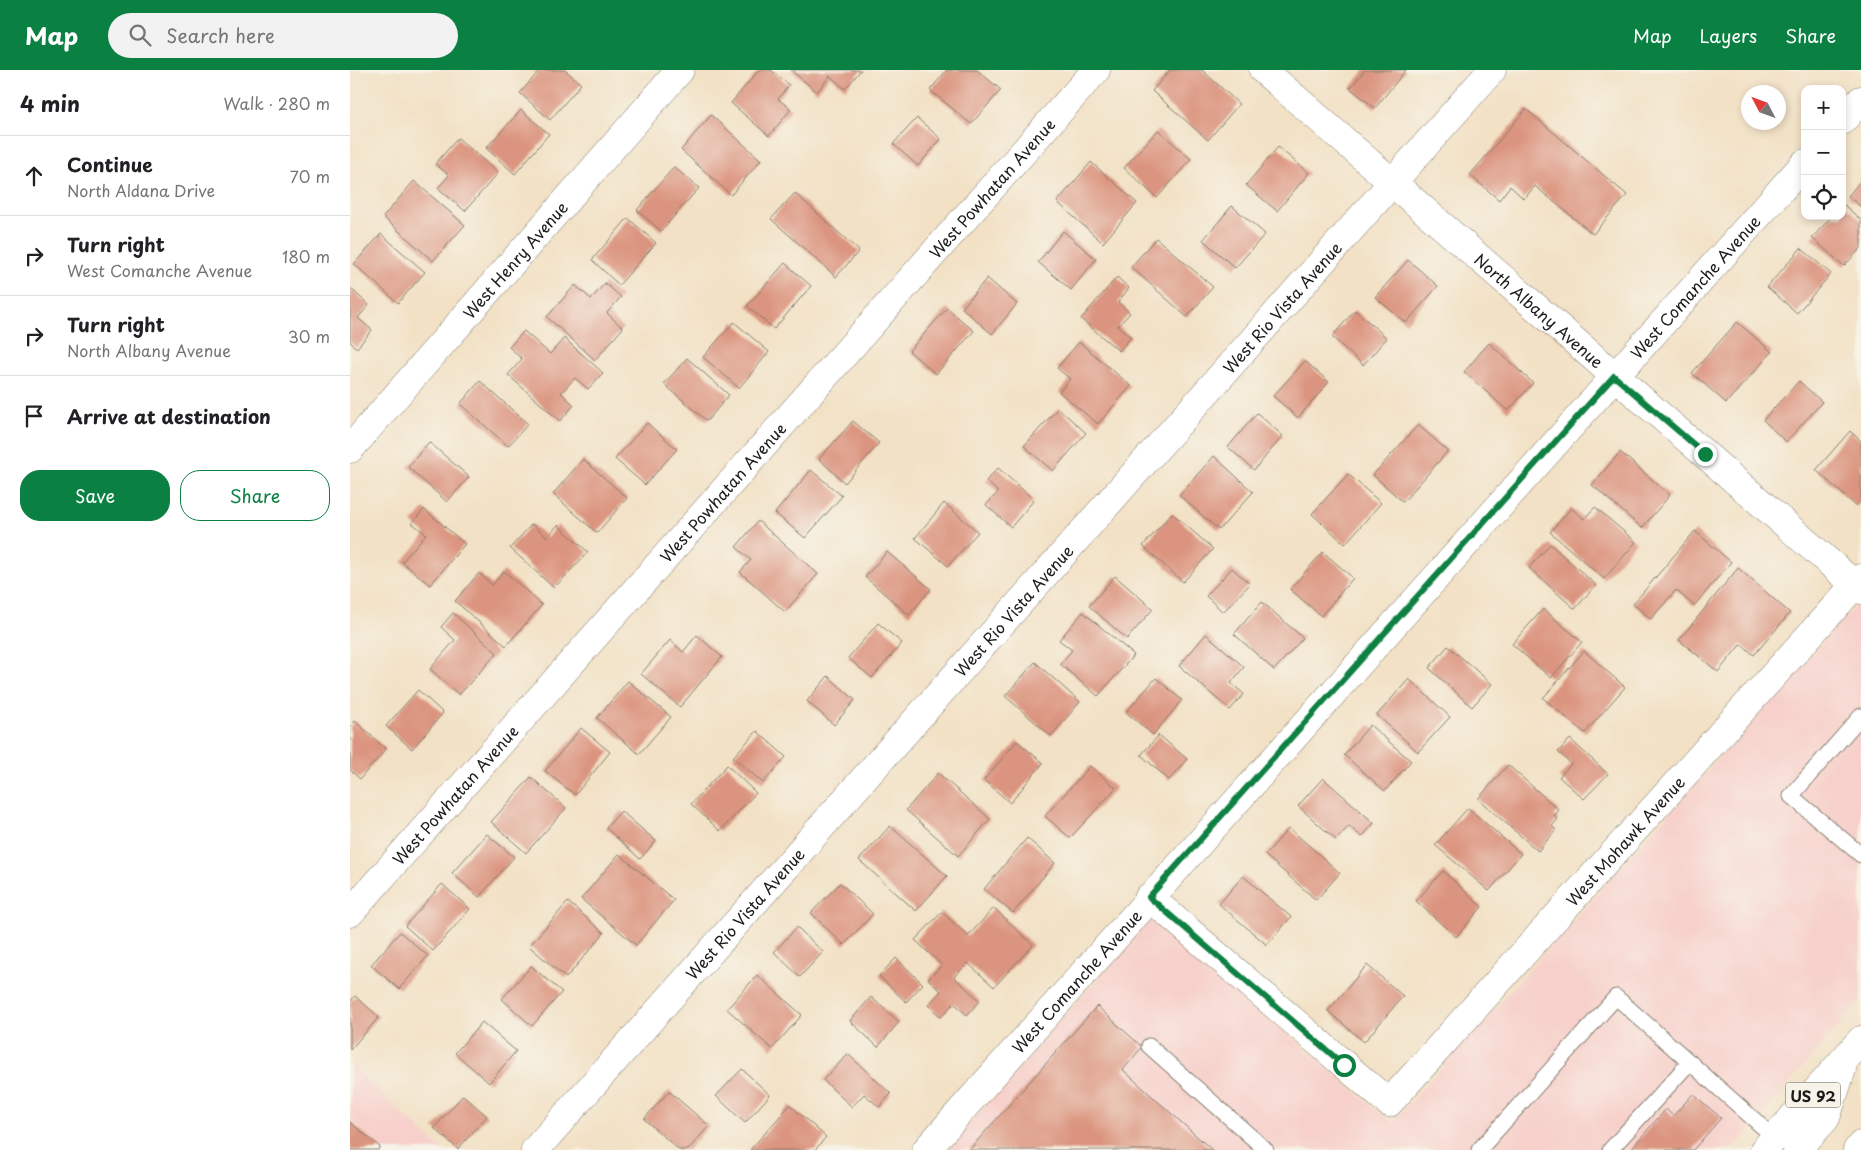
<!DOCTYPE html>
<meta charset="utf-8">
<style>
:root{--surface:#fff;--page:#f2f2f2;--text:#202124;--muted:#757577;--line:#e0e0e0;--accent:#0b8043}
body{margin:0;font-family:"Playpen Sans",sans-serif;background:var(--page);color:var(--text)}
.controls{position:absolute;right:15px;top:15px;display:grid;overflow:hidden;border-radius:10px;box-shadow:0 2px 8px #0003}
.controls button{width:45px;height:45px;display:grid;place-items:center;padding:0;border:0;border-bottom:1px solid var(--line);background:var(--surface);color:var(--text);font:25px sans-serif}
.compass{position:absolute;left:1391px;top:15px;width:45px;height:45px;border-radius:50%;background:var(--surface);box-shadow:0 2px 8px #0003;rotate:311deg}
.stop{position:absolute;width:15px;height:15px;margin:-11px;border:4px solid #0b8043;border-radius:50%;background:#fff}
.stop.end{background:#0b8043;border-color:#fff;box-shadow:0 1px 5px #0008}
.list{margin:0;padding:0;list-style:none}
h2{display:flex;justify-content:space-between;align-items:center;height:65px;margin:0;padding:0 20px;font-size:21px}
h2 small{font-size:16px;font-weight:400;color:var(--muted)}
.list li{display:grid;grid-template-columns:32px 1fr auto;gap:15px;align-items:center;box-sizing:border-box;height:80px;padding:0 20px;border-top:1px solid var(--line)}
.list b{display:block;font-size:19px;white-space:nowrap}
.list p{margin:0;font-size:16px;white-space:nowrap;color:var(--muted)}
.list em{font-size:16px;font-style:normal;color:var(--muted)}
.actions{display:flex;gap:10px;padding:15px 20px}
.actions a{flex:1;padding:11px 0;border:1px solid var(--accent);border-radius:20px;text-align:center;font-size:18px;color:var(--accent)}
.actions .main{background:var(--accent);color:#fff}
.icon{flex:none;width:28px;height:28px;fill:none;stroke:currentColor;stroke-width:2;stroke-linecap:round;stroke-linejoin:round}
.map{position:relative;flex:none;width:1511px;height:1080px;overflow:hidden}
header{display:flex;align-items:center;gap:30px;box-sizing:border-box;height:70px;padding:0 25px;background:var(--accent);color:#fff}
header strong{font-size:24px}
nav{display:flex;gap:28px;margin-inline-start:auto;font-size:18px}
.search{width:350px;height:45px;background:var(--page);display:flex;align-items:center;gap:12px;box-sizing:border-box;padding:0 18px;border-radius:28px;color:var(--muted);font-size:19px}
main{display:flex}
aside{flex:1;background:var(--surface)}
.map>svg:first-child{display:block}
.built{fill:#f7d0cb}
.building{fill:#db947f}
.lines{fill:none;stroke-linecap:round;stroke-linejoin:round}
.service-casing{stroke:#877e70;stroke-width:17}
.minor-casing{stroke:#877e70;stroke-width:29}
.primary-casing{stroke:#877e70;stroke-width:29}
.service{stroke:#fff;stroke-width:15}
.minor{stroke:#fff;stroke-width:28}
.primary{stroke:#fff;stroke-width:28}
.route{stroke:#0b8043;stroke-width:6}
.labels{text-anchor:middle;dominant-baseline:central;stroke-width:4;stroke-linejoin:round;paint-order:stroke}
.shield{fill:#f7f3e8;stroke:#5e5c59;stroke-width:1}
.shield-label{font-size:15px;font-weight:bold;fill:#1c1c1c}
.street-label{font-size:16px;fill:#1c1c1c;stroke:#f7f3e8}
</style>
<header>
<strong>Map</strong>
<div class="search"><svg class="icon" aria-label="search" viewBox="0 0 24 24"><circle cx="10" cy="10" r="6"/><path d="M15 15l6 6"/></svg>Search here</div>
<nav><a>Map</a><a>Layers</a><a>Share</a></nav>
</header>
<main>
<aside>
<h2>4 min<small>Walk · 280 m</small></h2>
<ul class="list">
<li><svg class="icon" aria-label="ahead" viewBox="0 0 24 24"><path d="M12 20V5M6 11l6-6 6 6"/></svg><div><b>Continue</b><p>North Aldana Drive</p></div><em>70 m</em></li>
<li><svg class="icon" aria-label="right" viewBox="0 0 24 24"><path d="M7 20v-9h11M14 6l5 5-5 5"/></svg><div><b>Turn right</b><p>West Comanche Avenue</p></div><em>180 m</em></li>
<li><svg class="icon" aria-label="right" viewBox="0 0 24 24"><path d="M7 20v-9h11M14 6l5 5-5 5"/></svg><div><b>Turn right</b><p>North Albany Avenue</p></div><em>30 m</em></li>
<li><svg class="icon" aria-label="arrive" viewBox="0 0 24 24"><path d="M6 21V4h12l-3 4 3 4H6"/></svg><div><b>Arrive at destination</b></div></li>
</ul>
<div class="actions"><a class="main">Save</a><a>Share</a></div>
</aside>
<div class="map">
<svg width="1511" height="1080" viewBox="0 0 1511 1080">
<rect width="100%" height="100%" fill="#f7f3e8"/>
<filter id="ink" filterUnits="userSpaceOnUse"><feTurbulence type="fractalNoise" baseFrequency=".02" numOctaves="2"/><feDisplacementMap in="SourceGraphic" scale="10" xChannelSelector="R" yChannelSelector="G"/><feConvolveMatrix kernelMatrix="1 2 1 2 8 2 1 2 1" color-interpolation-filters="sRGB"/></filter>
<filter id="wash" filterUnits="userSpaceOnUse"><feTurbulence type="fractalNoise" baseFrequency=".0096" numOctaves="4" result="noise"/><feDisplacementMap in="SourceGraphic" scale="20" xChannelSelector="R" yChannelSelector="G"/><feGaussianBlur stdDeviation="1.12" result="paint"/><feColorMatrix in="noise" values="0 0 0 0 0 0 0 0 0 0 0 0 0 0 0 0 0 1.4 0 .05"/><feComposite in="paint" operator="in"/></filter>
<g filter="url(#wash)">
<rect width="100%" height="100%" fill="#f2e1c5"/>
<!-- built -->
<g class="built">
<path d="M 1507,534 L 1511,537 L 1511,929 L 1382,1080 L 596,1080 L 802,847 L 1042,1053 Z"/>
<path d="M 0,994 L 53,1044 L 92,1080 L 0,1080 Z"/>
</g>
<g id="blocks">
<!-- building -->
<g class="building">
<path d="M 190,0 L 215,0 L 231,14 L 200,50 L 170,23 Z"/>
<path d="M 409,0 L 421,0 L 439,15 L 428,29 L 441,39 L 419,66 L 381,33 Z"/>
<path d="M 441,0 L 511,0 L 495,19 L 480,6 L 467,22 Z"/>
<path d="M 597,0 L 627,0 L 651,20 L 621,54 L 580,20 Z"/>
<path d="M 820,0 L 852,0 L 889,34 L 858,70 L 802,21 Z"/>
<path d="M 1015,0 L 1056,0 L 1025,38 L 1000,18 Z"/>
<path d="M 1176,39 L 1277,125 L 1243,164 L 1185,116 L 1174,129 L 1160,116 L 1149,130 L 1120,105 Z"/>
<path d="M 171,40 L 199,64 L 165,104 L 136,78 Z"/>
<path d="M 361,45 L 411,90 L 381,125 L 331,80 Z"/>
<path d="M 567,48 L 591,69 L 568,96 L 543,74 Z"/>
<path d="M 808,60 L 841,89 L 807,128 L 774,98 Z"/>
<path d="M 108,68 L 148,103 L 115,141 L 88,118 L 99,105 L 85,94 Z"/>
<path d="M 928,77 L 959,103 L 927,141 L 896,115 Z"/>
<path d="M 741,92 L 787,133 L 753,173 L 707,132 Z"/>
<path d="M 324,97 L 349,118 L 311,161 L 287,140 Z"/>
<path d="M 1511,110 L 1511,137 L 1498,126 Z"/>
<path d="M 64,111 L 115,155 L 83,191 L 33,147 Z"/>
<path d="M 445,123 L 509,181 L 486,207 L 421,149 Z"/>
<path d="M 1493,134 L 1511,150 L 1511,178 L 1494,196 L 1462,168 L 1482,146 L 1492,146 Z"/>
<path d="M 882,136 L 915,164 L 885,198 L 853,170 Z"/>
<path d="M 278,148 L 306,173 L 269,215 L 242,190 Z"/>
<path d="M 713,161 L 746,189 L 721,220 L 688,192 Z"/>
<path d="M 31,164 L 75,202 L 48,233 L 4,194 Z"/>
<path d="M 806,168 L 863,217 L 837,247 L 781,197 Z"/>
<path d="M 1451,178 L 1481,204 L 1447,243 L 1417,217 Z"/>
<path d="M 1058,190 L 1088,216 L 1056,253 L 1025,227 Z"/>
<path d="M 435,193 L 461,216 L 424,259 L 397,236 Z"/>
<path d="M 767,207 L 779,218 L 768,232 L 780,243 L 768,256 L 781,267 L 769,281 L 731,249 Z"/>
<path d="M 637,208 L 667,234 L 642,264 L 612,238 Z"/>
<path d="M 255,213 L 271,227 L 257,243 L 273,258 L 245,290 L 197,247 L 225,215 L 241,229 Z"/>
<path d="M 0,218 L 19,235 L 8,248 L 22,260 L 7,278 L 0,272 Z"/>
<path d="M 597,238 L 624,261 L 586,304 L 559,281 Z"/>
<path d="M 1005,240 L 1037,268 L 1013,295 L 982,267 Z"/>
<path d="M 384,252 L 419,282 L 389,318 L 353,287 Z"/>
<path d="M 1387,252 L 1422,282 L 1376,333 L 1342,303 Z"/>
<path d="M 174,261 L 200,284 L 214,268 L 253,303 L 238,319 L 225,308 L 211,323 L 224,335 L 210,351 L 158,305 L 172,289 L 159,277 Z"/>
<path d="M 729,272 L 781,316 L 748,354 L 709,322 L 720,309 L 707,298 Z"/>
<path d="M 1139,273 L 1183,313 L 1158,341 L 1114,302 Z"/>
<path d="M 337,288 L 379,325 L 357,351 L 314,314 Z"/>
<path d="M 955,291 L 979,312 L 948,348 L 923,326 Z"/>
<path d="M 130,311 L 178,354 L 158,376 L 110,334 Z"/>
<path d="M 1449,311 L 1472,332 L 1436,372 L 1413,350 Z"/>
<path d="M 708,338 L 736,363 L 703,401 L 674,376 Z"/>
<path d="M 907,343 L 933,366 L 904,400 L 878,377 Z"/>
<path d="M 503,351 L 529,373 L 495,413 L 469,389 Z"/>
<path d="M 297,353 L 327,379 L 295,415 L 265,389 Z"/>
<path d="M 1068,355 L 1098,381 L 1053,432 L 1023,405 Z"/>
<path d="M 1500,361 L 1511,371 L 1511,431 L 1506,436 L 1466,400 Z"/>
<path d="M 79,372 L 119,407 L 97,432 L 58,397 Z"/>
<path d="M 1270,382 L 1320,425 L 1292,458 L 1242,415 Z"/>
<path d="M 864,386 L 903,422 L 869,460 L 829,425 Z"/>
<path d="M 233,389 L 277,428 L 247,463 L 203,424 Z"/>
<path d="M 648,398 L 684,430 L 661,457 L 636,435 L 648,422 L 636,411 Z"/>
<path d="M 461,400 L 492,426 L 455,468 L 425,443 Z"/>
<path d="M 998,404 L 1031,433 L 995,474 L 962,444 Z"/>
<path d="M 594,433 L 628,462 L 598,496 L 565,468 Z"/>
<path d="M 1245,437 L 1286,472 L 1254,509 L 1200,462 L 1221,438 L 1234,449 Z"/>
<path d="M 74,439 L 115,474 L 80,515 L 52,492 L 76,464 L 62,453 Z"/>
<path d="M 822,443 L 863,479 L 833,512 L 793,476 Z"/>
<path d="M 408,451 L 468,504 L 435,542 L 390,502 L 401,490 L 386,477 Z"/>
<path d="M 182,454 L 197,467 L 208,455 L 238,482 L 204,518 L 160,478 Z"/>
<path d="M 1345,461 L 1381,492 L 1344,536 L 1326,520 L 1301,549 L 1283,534 Z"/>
<path d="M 1200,474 L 1246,515 L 1225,539 L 1179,498 Z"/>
<path d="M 537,482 L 581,519 L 559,545 L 515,507 Z"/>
<path d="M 973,482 L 1003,508 L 971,546 L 940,519 Z"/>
<path d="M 882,498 L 900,514 L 873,542 L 856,526 Z"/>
<path d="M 1388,498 L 1440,543 L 1404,585 L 1391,574 L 1368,602 L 1329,570 Z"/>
<path d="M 154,501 L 192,535 L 156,576 L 105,531 L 129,503 L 142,515 Z"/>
<path d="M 765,506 L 803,539 L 777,569 L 739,536 Z"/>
<path d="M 912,532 L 953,568 L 924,600 L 884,564 Z"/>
<path d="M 1193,539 L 1232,572 L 1201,608 L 1162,574 Z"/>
<path d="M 733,542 L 784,585 L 748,626 L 710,594 L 722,580 L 709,570 Z"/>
<path d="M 103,543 L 147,583 L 109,625 L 80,599 L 105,570 L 91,557 Z"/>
<path d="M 528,553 L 552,573 L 522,608 L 498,588 Z"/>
<path d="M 856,564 L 894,597 L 881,613 L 894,624 L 880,640 L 829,596 Z"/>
<path d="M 347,565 L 372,587 L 330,637 L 291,604 L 320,570 L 333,582 Z"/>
<path d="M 1098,576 L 1142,614 L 1122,637 L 1079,598 Z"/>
<path d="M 1234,581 L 1275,617 L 1235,663 L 1193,628 Z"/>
<path d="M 685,592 L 730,632 L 701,666 L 655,626 Z"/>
<path d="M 478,606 L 505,630 L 484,655 L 457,631 Z"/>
<path d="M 806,608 L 832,630 L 803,665 L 776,642 Z"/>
<path d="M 1059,609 L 1100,647 L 1068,682 L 1027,645 Z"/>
<path d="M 278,611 L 321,647 L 289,684 L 247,648 Z"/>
<path d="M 68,620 L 93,643 L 62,679 L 36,656 Z"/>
<path d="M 5,651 L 36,679 L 10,709 L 0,700 L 0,656 Z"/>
<path d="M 1020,655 L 1061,691 L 1035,721 L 994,685 Z"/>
<path d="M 231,658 L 260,682 L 225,725 L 195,701 Z"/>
<path d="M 407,661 L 436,687 L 413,713 L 383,687 Z"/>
<path d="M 809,665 L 837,689 L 819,710 L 791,685 Z"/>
<path d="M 1220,669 L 1258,704 L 1234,729 L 1209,707 L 1221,694 L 1208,682 Z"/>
<path d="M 667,671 L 693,693 L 660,733 L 634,710 Z"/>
<path d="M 377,695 L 406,723 L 370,761 L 341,734 Z"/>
<path d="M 1158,695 L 1209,740 L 1204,746 L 1208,749 L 1202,756 L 1206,760 L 1188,781 L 1128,729 Z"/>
<path d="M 740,696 L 766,718 L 720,768 L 695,746 Z"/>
<path d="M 588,703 L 640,749 L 608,786 L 556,740 Z"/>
<path d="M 181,707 L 216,738 L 176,783 L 141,752 Z"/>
<path d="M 973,708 L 1024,753 L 1012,767 L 999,756 L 986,770 L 948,736 Z"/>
<path d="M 1118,738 L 1171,784 L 1139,821 L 1085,775 Z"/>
<path d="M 271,741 L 306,771 L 290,789 L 256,758 Z"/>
<path d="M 540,756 L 597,806 L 566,841 L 509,790 Z"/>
<path d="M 939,758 L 990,803 L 966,830 L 915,785 Z"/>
<path d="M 137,764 L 164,787 L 129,827 L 102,803 Z"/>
<path d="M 677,768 L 705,793 L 663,843 L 634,819 Z"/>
<path d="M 269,784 L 324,830 L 286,875 L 231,829 Z"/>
<path d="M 1093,801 L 1132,837 L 1106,867 L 1066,831 Z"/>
<path d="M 893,806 L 941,847 L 917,875 L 869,834 Z"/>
<path d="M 490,813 L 523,844 L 494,875 L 461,843 Z"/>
<path d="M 92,814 L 120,839 L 83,881 L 55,856 Z"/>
<path d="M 218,832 L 254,863 L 216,908 L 179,876 Z"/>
<path d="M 644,838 L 683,875 L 644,917 L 618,893 L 604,907 L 630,931 L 617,945 L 604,933 L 591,947 L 578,935 L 591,921 L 578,909 L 592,895 L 565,870 L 592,842 L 618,866 Z"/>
<path d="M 447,857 L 473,882 L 450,907 L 424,882 Z"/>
<path d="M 50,862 L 78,886 L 49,919 L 21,895 Z"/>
<path d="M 546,888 L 573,914 L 556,932 L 529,906 Z"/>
<path d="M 1017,895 L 1053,926 L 1014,972 L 978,941 Z"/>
<path d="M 181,896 L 212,922 L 182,956 L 152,929 Z"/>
<path d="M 407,905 L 452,945 L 422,979 L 377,939 Z"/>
<path d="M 5,926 L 29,947 L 0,980 L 0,932 Z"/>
<path d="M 521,927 L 549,952 L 528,977 L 500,951 Z"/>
<path d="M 747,936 L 792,977 L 773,1000 L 862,1080 L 619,1080 Z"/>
<path d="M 132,952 L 166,981 L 139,1013 L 105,983 Z"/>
<path d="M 498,984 L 541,1024 L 529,1037 L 514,1024 L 502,1037 L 473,1010 Z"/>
<path d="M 392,999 L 420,1025 L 395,1053 L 366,1026 Z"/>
<path d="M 319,1021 L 359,1056 L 338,1080 L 329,1080 L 294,1049 Z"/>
<path d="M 1343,1024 L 1371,1048 L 1343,1080 L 1280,1080 L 1316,1039 L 1323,1046 Z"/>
<path d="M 113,1025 L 137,1046 L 108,1079 L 84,1058 Z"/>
<path d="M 440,1035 L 476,1067 L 465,1080 L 400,1080 Z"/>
<path d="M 0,1052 L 30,1077 L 28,1080 L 0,1080 Z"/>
</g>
</g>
</g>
<g filter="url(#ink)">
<use href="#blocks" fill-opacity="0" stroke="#877e70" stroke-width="1"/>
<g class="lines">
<!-- service casing -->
<g class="service-casing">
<g id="service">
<path d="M 1511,646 L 1441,726 L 1511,785"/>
<path d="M 799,976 L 916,1080"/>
<path d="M 1129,1080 L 1266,927 L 1425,1068"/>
<path d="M 1260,1080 L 1340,992"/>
</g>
</g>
<!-- minor casing -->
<g class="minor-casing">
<g id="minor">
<path id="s1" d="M 913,0 L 1511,520"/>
<path d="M 1492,51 L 1511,30"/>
<path id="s2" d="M 0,379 L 330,0"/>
<path id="s3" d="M 799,827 L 1039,1033 L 1511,508"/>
<path id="s4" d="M 0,843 L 746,0"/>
<path id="s5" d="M 185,1080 L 1142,0"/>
<path id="s6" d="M 576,1080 L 1455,93"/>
</g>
</g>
<!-- primary casing -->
<g class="primary-casing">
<g id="primary">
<path d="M 1414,1080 L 1511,970"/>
<path d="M 1447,1080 L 1476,1048 L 1492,999"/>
<path d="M 1507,1080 L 1511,1075"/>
</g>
</g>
<!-- service -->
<use href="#service" class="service"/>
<!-- minor -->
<use href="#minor" class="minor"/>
<!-- primary -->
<use href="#primary" class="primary"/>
</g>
</g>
<g class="lines" filter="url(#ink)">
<!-- route -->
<path class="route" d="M 994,995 L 799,827 L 1264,306 L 1355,384"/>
</g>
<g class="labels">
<!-- shield labels -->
<rect class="shield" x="1435.5" y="1012.5" width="55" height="25" rx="4"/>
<g class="shield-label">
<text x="1463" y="1025">US 92</text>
</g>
<!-- street labels -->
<g class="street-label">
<text stroke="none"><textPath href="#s4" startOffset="968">West Powhatan Avenue</textPath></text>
<text stroke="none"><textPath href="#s2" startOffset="251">West Henry Avenue</textPath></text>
<text stroke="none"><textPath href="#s6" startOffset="1156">West Comanche Avenue</textPath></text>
<text stroke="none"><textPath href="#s5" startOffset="1126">West Rio Vista Avenue</textPath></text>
<text stroke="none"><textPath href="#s1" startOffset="366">North Albany Avenue</textPath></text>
<text stroke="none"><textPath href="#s4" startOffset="562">West Powhatan Avenue</textPath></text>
<text stroke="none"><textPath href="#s5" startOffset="721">West Rio Vista Avenue</textPath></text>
<text stroke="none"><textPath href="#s4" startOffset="158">West Powhatan Avenue</textPath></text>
<text stroke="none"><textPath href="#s3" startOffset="669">West Mohawk Avenue</textPath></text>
<text stroke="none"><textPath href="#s5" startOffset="316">West Rio Vista Avenue</textPath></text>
<text stroke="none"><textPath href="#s6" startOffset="226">West Comanche Avenue</textPath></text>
</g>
</g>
</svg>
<div class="controls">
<button>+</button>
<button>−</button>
<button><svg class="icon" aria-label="locate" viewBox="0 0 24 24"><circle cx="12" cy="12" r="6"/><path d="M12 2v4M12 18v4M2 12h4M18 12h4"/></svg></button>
</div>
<svg class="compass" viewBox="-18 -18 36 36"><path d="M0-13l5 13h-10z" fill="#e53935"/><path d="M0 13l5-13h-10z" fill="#757577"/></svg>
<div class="stop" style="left:994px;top:995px"></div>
<div class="stop end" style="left:1355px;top:384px"></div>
</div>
</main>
